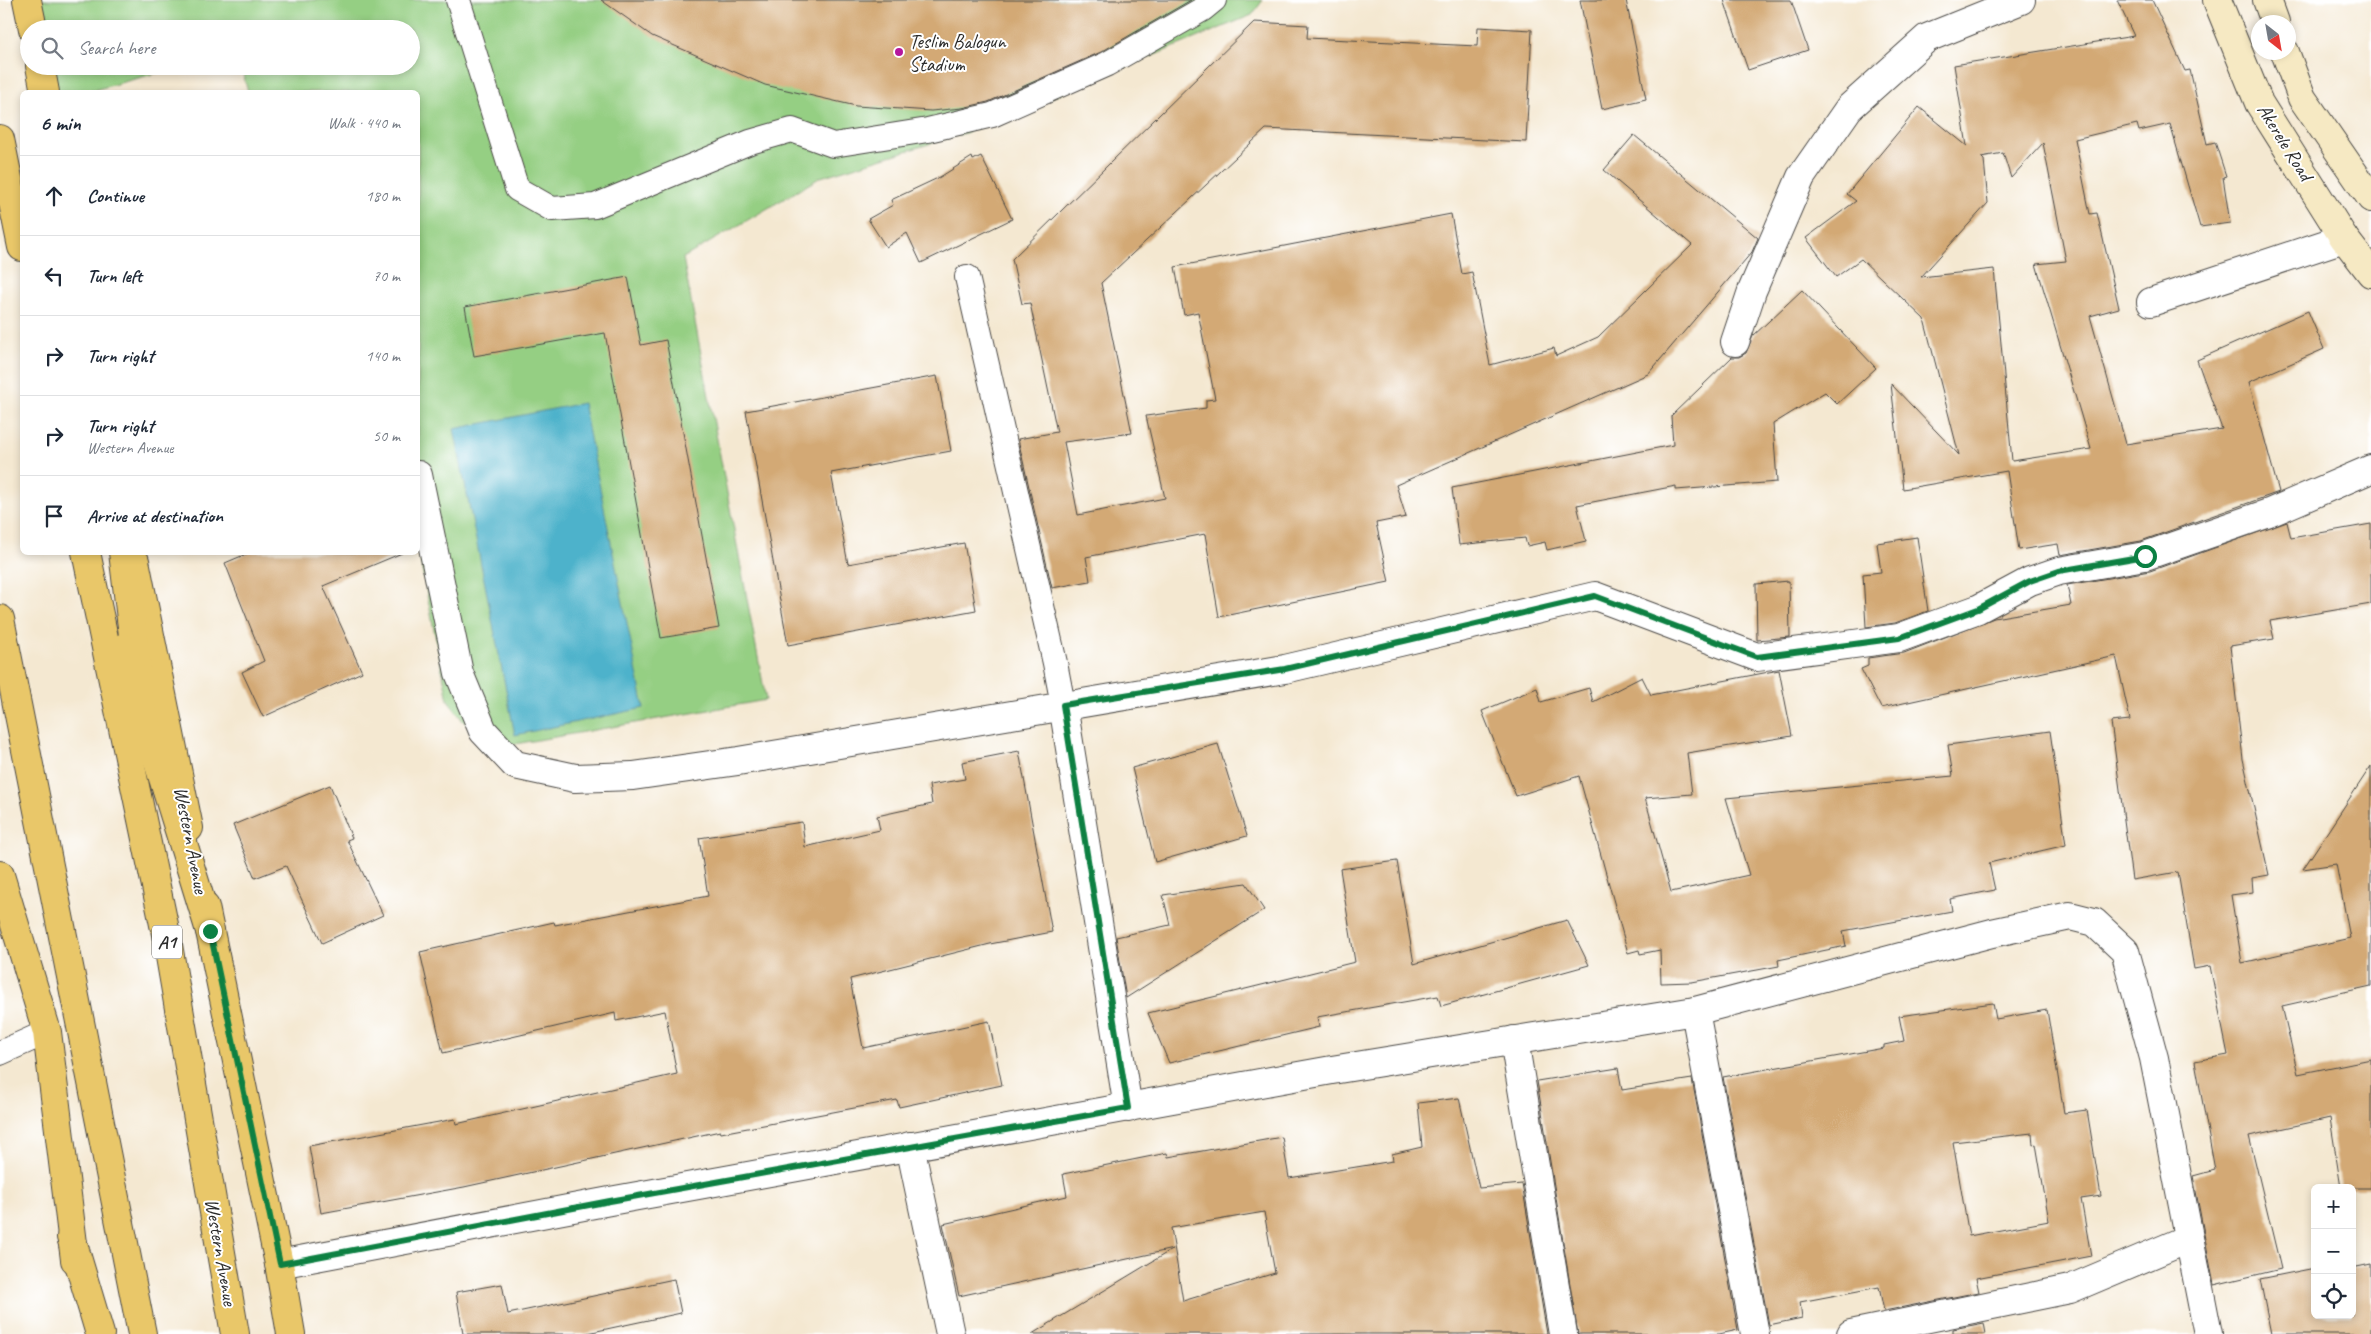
<!DOCTYPE html>
<meta charset="utf-8">
<style>
:root{--surface:#fff;--page:#f2f2f3;--text:#1f2937;--muted:#747a83;--line:#e0e1e3}
body{margin:0;font-family:Caveat,sans-serif;background:var(--page);color:var(--text)}
.controls{position:absolute;right:15px;bottom:15px;display:grid;overflow:hidden;border-radius:8px;box-shadow:0 2px 8px #0003}
.controls button{width:45px;height:45px;display:grid;place-items:center;padding:0;border:0;border-bottom:1px solid var(--line);background:var(--surface);color:var(--text);font:25px sans-serif}
.compass{position:absolute;left:2251px;top:15px;width:45px;height:45px;border-radius:50%;background:var(--surface);box-shadow:0 2px 8px #0003;rotate:149deg}
.stop{position:absolute;width:15px;height:15px;margin:-11px;border:4px solid #0b8043;border-radius:50%;background:#fff}
.stop.end{background:#0b8043;border-color:#fff;box-shadow:0 1px 5px #0008}
.list{margin:0;padding:0;list-style:none}
h2{display:flex;justify-content:space-between;align-items:center;height:65px;margin:0;padding:0 20px;font-size:21px}
h2 small{font-size:16px;font-weight:400;color:var(--muted)}
.list li{display:grid;grid-template-columns:32px 1fr auto;gap:15px;align-items:center;box-sizing:border-box;height:80px;padding:0 20px;border-top:1px solid var(--line)}
.list b{display:block;font-size:19px;white-space:nowrap}
.list p{margin:0;font-size:16px;white-space:nowrap;color:var(--muted)}
.list em{font-size:16px;font-style:normal;color:var(--muted)}
.icon{flex:none;width:28px;height:28px;fill:none;stroke:currentColor;stroke-width:2;stroke-linecap:round;stroke-linejoin:round}
.map{position:relative;flex:none;width:2371px;height:1334px;overflow:hidden}
.search{position:absolute;background:var(--surface);box-shadow:0 2px 8px #0003;left:20px;top:20px;width:400px;height:55px;display:flex;align-items:center;gap:12px;box-sizing:border-box;padding:0 18px;border-radius:28px;color:var(--muted);font-size:19px}
.panel{position:absolute;background:var(--surface);box-shadow:0 2px 8px #0003;left:20px;top:90px;width:400px;height:465px;border-radius:8px}
.map>svg:first-child{display:block}
.green{fill:#95cf83;stroke:#607d57}
.water{fill:#4db2cb;stroke:#3c6e7b}
.building{fill:#d3a974;fill-rule:evenodd}
.lines{fill:none;stroke-linecap:round;stroke-linejoin:round}
.lane-casing{stroke:#494744;stroke-width:26}
.street-casing{stroke:#494744;stroke-width:30}
.secondary-casing{stroke:#494744;stroke-width:30}
.primary-casing{stroke:#494744;stroke-width:30}
.highway-casing{stroke:#494744;stroke-width:30}
.lane{stroke:#fff;stroke-width:24}
.street{stroke:#fff;stroke-width:28}
.secondary{stroke:#f6e9c3;stroke-width:28}
.primary{stroke:#e9c769;stroke-width:28}
.highway{stroke:#e9c769;stroke-width:28}
.route{stroke:#0b8043;stroke-width:6}
.poi-dot{fill:#b5179e;stroke:#fff;stroke-width:2}
.labels{text-anchor:middle;dominant-baseline:central;stroke-width:4;stroke-linejoin:round;paint-order:stroke}
.shield{fill:#fff;stroke:#6b6b6b;stroke-width:1}
.shield-label{font-size:19px;font-weight:bold;fill:#2b2b2b}
.poi-label{font-size:20px;fill:#2b2b2b;stroke:#fff;text-anchor:start}
.street-label{font-size:20px;fill:#2b2b2b;stroke:#fff}
</style>
<div class="map">
<svg width="2371" height="1334" viewBox="0 0 2371 1334">
<rect width="100%" height="100%" fill="#fff"/>
<filter id="ink" filterUnits="userSpaceOnUse"><feTurbulence type="fractalNoise" baseFrequency=".02" numOctaves="2"/><feDisplacementMap in="SourceGraphic" scale="10" xChannelSelector="R" yChannelSelector="G"/><feConvolveMatrix kernelMatrix="1 2 1 2 8 2 1 2 1" color-interpolation-filters="sRGB"/></filter>
<filter id="wash" filterUnits="userSpaceOnUse"><feTurbulence type="fractalNoise" baseFrequency=".0096" numOctaves="4" result="noise"/><feDisplacementMap in="SourceGraphic" scale="20" xChannelSelector="R" yChannelSelector="G"/><feGaussianBlur stdDeviation="1.12" result="paint"/><feColorMatrix in="noise" values="0 0 0 0 0 0 0 0 0 0 0 0 0 0 0 0 0 1.4 0 .05"/><feComposite in="paint" operator="in"/></filter>
<g filter="url(#wash)">
<rect width="100%" height="100%" fill="#f4e8d1"/>
<!-- green -->
<g class="green">
<path d="M 40,0 L 1263,0 L 1252,15 L 965,133 L 821,177 L 683,258 L 766,700 L 498,747 L 463,721 L 448,700 L 418,549 L 418,92 L 248,92 L 241,66 L 411,66 L 411,29 L 44,29 Z"/>
<path d="M 49,66 L 182,66 L 87,92 L 52,92 Z"/>
</g>
<!-- water -->
<path class="water" d="M 583,403 L 644,708 L 515,735 L 454,429 Z"/>
<g id="blocks">
<!-- building -->
<g class="building">
<path d="M 601,0 L 1191,0 L 1101,52 L 988,102 L 962,108 L 931,111 L 856,106 L 765,85 L 652,36 Z"/>
<path d="M 1580,0 L 1626,0 L 1646,99 L 1602,109 Z"/>
<path d="M 1724,0 L 1791,0 L 1808,50 L 1748,70 Z"/>
<path d="M 2117,0 L 2152,0 L 2185,71 L 2190,70 L 2207,144 L 2215,142 L 2226,176 L 2223,177 L 2230,223 L 2200,227 L 2170,124 L 2139,131 L 2137,124 L 2075,139 L 2090,214 L 2097,213 L 2119,308 L 2090,316 L 2126,444 L 2222,429 L 2197,360 L 2308,311 L 2324,349 L 2249,382 L 2279,492 L 2141,541 L 2060,555 L 2058,544 L 2019,550 L 2007,471 L 1903,489 L 1891,384 L 1959,455 L 1924,319 L 1861,259 L 1836,277 L 1806,238 L 1856,201 L 1847,194 L 1919,107 L 1967,146 L 1954,65 L 2134,36 ZM 2043,143 L 2066,261 L 2036,264 L 2091,449 L 2012,461 L 1994,269 L 1921,277 L 1988,203 L 1984,160 L 1981,157 L 2003,153 L 2011,178 Z"/>
<path d="M 1254,22 L 1308,25 L 1307,38 L 1477,46 L 1478,27 L 1532,30 L 1526,142 L 1266,129 L 1101,283 L 1132,433 L 1064,442 L 1078,515 L 1165,498 L 1146,416 L 1206,408 L 1206,400 L 1215,399 L 1198,312 L 1184,315 L 1175,267 L 1451,214 L 1462,274 L 1472,272 L 1490,365 L 1554,348 L 1556,356 L 1598,337 L 1692,245 L 1604,170 L 1634,135 L 1758,238 L 1752,252 L 1648,374 L 1396,485 L 1406,517 L 1376,523 L 1389,582 L 1219,617 L 1205,534 L 1086,557 L 1090,581 L 1052,588 L 1018,439 L 1057,432 L 1030,303 L 1022,304 L 1012,259 Z"/>
<path d="M 981,156 L 1012,219 L 921,263 L 907,233 L 886,247 L 868,219 L 893,205 L 891,200 L 940,177 L 972,157 L 973,160 Z"/>
<path d="M 628,277 L 641,345 L 666,340 L 719,628 L 661,638 L 605,333 L 474,356 L 465,307 Z"/>
<path d="M 1802,290 L 1876,368 L 1837,404 L 1825,392 L 1773,424 L 1777,482 L 1676,490 L 1676,486 L 1577,505 L 1586,541 L 1547,550 L 1545,542 L 1527,546 L 1525,538 L 1459,545 L 1452,488 L 1673,445 L 1671,416 L 1732,357 L 1739,357 L 1746,353 L 1753,336 Z"/>
<path d="M 937,376 L 951,451 L 831,473 L 848,564 L 964,543 L 976,610 L 788,645 L 746,411 Z"/>
<path d="M 2287,522 L 2291,538 L 2371,524 L 2371,604 L 2270,621 L 2274,639 L 2230,646 L 2243,759 L 2269,875 L 2252,878 L 2253,892 L 2231,895 L 2242,963 L 2350,938 L 2336,864 L 2303,869 L 2371,766 L 2371,986 L 2282,1006 L 2298,1074 L 2371,1059 L 2371,1188 L 2341,1188 L 2330,1118 L 2249,1136 L 2281,1269 L 2214,1285 L 2193,1176 L 2215,1170 L 2195,1061 L 2228,1055 L 2210,966 L 2194,969 L 2178,872 L 2132,880 L 2111,722 L 2130,720 L 2116,656 L 1881,708 L 1861,669 L 1868,666 L 1868,658 L 1904,653 L 1994,618 L 2071,605 L 2067,585 L 2150,571 Z"/>
<path d="M 1917,537 L 1928,611 L 1895,623 L 1866,627 L 1863,574 L 1881,572 L 1877,543 Z"/>
<path d="M 251,552 L 402,553 L 323,586 L 362,672 L 263,717 L 242,672 L 264,661 L 225,563 Z"/>
<path d="M 1789,581 L 1790,637 L 1757,640 L 1756,584 Z"/>
<path d="M 1779,670 L 1792,736 L 1687,753 L 1692,794 L 1645,798 L 1671,892 L 1749,875 L 1726,798 L 1953,776 L 1948,745 L 2050,731 L 2066,845 L 1989,863 L 1995,890 L 1950,899 L 1952,911 L 1843,931 L 1846,946 L 1778,960 L 1779,966 L 1692,982 L 1661,983 L 1660,950 L 1640,954 L 1639,950 L 1628,953 L 1579,776 L 1516,796 L 1482,711 L 1537,688 L 1541,702 L 1589,688 L 1593,702 L 1642,677 L 1651,695 Z"/>
<path d="M 1218,744 L 1247,836 L 1155,862 L 1132,768 Z"/>
<path d="M 1019,751 L 1052,932 L 990,944 L 850,979 L 863,1048 L 989,1021 L 1002,1085 L 899,1107 L 897,1100 L 721,1133 L 720,1131 L 464,1187 L 321,1213 L 309,1146 L 455,1119 L 456,1124 L 677,1074 L 665,1011 L 616,1021 L 615,1013 L 443,1053 L 420,952 L 554,922 L 555,925 L 708,896 L 699,838 L 802,822 L 805,847 L 880,830 L 877,816 L 932,804 L 929,785 L 965,779 L 962,762 Z"/>
<path d="M 330,785 L 352,838 L 347,840 L 383,915 L 322,943 L 286,866 L 255,878 L 233,825 Z"/>
<path d="M 1397,861 L 1414,964 L 1567,920 L 1589,965 L 1441,1006 L 1438,996 L 1317,1017 L 1319,1027 L 1169,1063 L 1148,1013 L 1355,962 L 1340,869 Z"/>
<path d="M 1246,883 L 1264,910 L 1126,998 L 1116,937 L 1170,925 L 1163,895 Z"/>
<path d="M 1993,1003 L 1996,1019 L 2047,1010 L 2064,1113 L 2087,1110 L 2101,1196 L 2081,1199 L 2091,1256 L 1976,1278 L 1979,1292 L 1884,1311 L 1879,1287 L 1800,1302 L 1802,1318 L 1769,1325 L 1723,1077 L 1884,1048 L 1884,1045 L 1904,1041 L 1899,1016 ZM 2032,1133 L 2033,1145 L 2036,1144 L 2049,1221 L 1969,1236 L 1953,1142 Z"/>
<path d="M 1618,1068 L 1622,1090 L 1692,1079 L 1738,1330 L 1719,1334 L 1578,1334 L 1537,1081 Z"/>
<path d="M 1459,1098 L 1479,1188 L 1522,1184 L 1547,1334 L 1032,1334 L 1173,1249 L 959,1296 L 943,1224 L 1067,1196 L 1063,1174 L 1167,1153 L 1168,1157 L 1282,1137 L 1289,1178 L 1393,1161 L 1392,1154 L 1422,1147 L 1418,1103 ZM 1264,1212 L 1275,1273 L 1183,1301 L 1171,1228 Z"/>
<path d="M 2371,1264 L 2371,1334 L 2271,1334 L 2260,1279 L 2315,1268 L 2315,1315 L 2352,1315 L 2352,1268 Z"/>
<path d="M 674,1279 L 681,1313 L 583,1334 L 463,1334 L 456,1292 L 502,1284 L 508,1314 Z"/>
<path d="M 1984,1323 L 1986,1334 L 1953,1334 L 1953,1329 Z"/>
</g>
</g>
</g>
<g filter="url(#ink)">
<use href="#blocks" fill-opacity="0" stroke="#494744" stroke-width="1"/>
<g class="lines">
<!-- lane casing -->
<g class="lane-casing">
<g id="lane">
<path d="M 458,0 L 517,189 L 552,209 L 595,206 L 750,142 L 792,130 L 833,145 L 928,130 L 992,115 L 1107,64 L 1203,9 L 1214,0"/>
<path d="M 967,277 L 1055,663 L 1063,705"/>
<path d="M 0,1053 L 47,1032"/>
</g>
</g>
<!-- street casing -->
<g class="street-casing">
<g id="street">
<path d="M 2151,302 L 2344,238"/>
<path d="M 1735,342 L 1752,291 L 1801,177 L 1849,108 L 1927,38 L 2021,0"/>
<path d="M 418,475 L 459,673 L 483,731 L 515,765 L 575,778 L 633,776 L 738,761 L 1285,669 L 1595,596 L 1757,657 L 1899,638 L 1978,609 L 2030,581 L 2059,571 L 2145,556 L 2269,513 L 2371,469"/>
<path d="M 1063,705 L 1128,1108"/>
<path d="M 1695,1011 L 1755,1334"/>
<path d="M 1514,1040 L 1563,1334"/>
<path d="M 910,1146 L 950,1334"/>
<path d="M 279,1264 L 610,1201 L 1332,1070 L 1695,1011 L 1992,933 L 2070,916 L 2094,922 L 2125,951 L 2154,1058 L 2208,1334"/>
<path d="M 1851,1334 L 2070,1289 L 2188,1239"/>
</g>
</g>
<!-- secondary casing -->
<g class="secondary-casing">
<g id="secondary">
<path d="M 2217,0 L 2259,103 L 2344,238 L 2371,273"/>
<path d="M 2267,0 L 2275,22"/>
<path d="M 2285,52 L 2302,98 L 2371,198"/>
</g>
</g>
<!-- primary casing -->
<g class="primary-casing">
<g id="primary">
<path d="M 27,0 L 33,29"/>
<path d="M 40,66 L 45,92"/>
<path d="M 135,561 L 189,828"/>
<path d="M 0,875 L 47,1032 L 75,1260"/>
<path d="M 205,907 L 279,1264 L 291,1334"/>
</g>
</g>
<!-- highway casing -->
<g class="highway-casing">
<g id="highway">
<path d="M 0,139 L 22,247"/>
<path d="M 86,552 L 167,939 L 235,1334"/>
<path d="M 123,552 L 137,669"/>
<path d="M 0,619 L 142,1334"/>
<path d="M 123,648 L 210,931"/>
<path d="M 71,1237 L 100,1334"/>
</g>
</g>
<!-- lane -->
<use href="#lane" class="lane"/>
<!-- street -->
<use href="#street" class="street"/>
<!-- secondary -->
<use href="#secondary" class="secondary"/>
<!-- primary -->
<use href="#primary" class="primary"/>
<!-- highway -->
<use href="#highway" class="highway"/>
</g>
</g>
<g class="lines" filter="url(#ink)">
<!-- route -->
<path class="route" d="M 210,931 L 280,1264 L 610,1201 L 1128,1108 L 1063,705 L 1285,669 L 1595,596 L 1757,657 L 1899,638 L 1978,609 L 2030,581 L 2059,571 L 2145,556"/>
</g>
<!-- markers -->
<circle class="poi-dot" cx="899" cy="52" r="5"/>
<g class="labels">
<!-- shield labels -->
<rect class="shield" x="152" y="925.5" width="30" height="33" rx="4"/>
<g class="shield-label">
<text x="167" y="942">A1</text>
</g>
<!-- poi labels -->
<g class="poi-label">
<text x="909" y="41">Teslim Balogun<tspan x="909" dy="23">Stadium</tspan></text>
</g>
<!-- street labels -->
<g class="street-label">
<text transform="translate(2285 142) rotate(58)">Akerele Road</text>
<text transform="translate(191 840) rotate(79)">Western Avenue</text>
<text transform="translate(221 1252) rotate(80)">Western Avenue</text>
</g>
</g>
</svg>
<div class="controls">
<button>+</button>
<button>−</button>
<button><svg class="icon" aria-label="locate" viewBox="0 0 24 24"><circle cx="12" cy="12" r="6"/><path d="M12 2v4M12 18v4M2 12h4M18 12h4"/></svg></button>
</div>
<svg class="compass" viewBox="-18 -18 36 36"><path d="M0-13l5 13h-10z" fill="#e53935"/><path d="M0 13l5-13h-10z" fill="#747a83"/></svg>
<div class="stop" style="left:2145px;top:556px"></div>
<div class="stop end" style="left:210px;top:931px"></div>
<div class="search"><svg class="icon" aria-label="search" viewBox="0 0 24 24"><circle cx="10" cy="10" r="6"/><path d="M15 15l6 6"/></svg>Search here</div>
<section class="panel">
<h2>6 min<small>Walk · 440 m</small></h2>
<ul class="list">
<li><svg class="icon" aria-label="ahead" viewBox="0 0 24 24"><path d="M12 20V5M6 11l6-6 6 6"/></svg><div><b>Continue</b></div><em>180 m</em></li>
<li><svg class="icon" aria-label="left" viewBox="0 0 24 24"><path d="M17 20v-9H6M10 6l-5 5 5 5"/></svg><div><b>Turn left</b></div><em>70 m</em></li>
<li><svg class="icon" aria-label="right" viewBox="0 0 24 24"><path d="M7 20v-9h11M14 6l5 5-5 5"/></svg><div><b>Turn right</b></div><em>140 m</em></li>
<li><svg class="icon" aria-label="right" viewBox="0 0 24 24"><path d="M7 20v-9h11M14 6l5 5-5 5"/></svg><div><b>Turn right</b><p>Western Avenue</p></div><em>50 m</em></li>
<li><svg class="icon" aria-label="arrive" viewBox="0 0 24 24"><path d="M6 21V4h12l-3 4 3 4H6"/></svg><div><b>Arrive at destination</b></div></li>
</ul>
</section>
</div>
